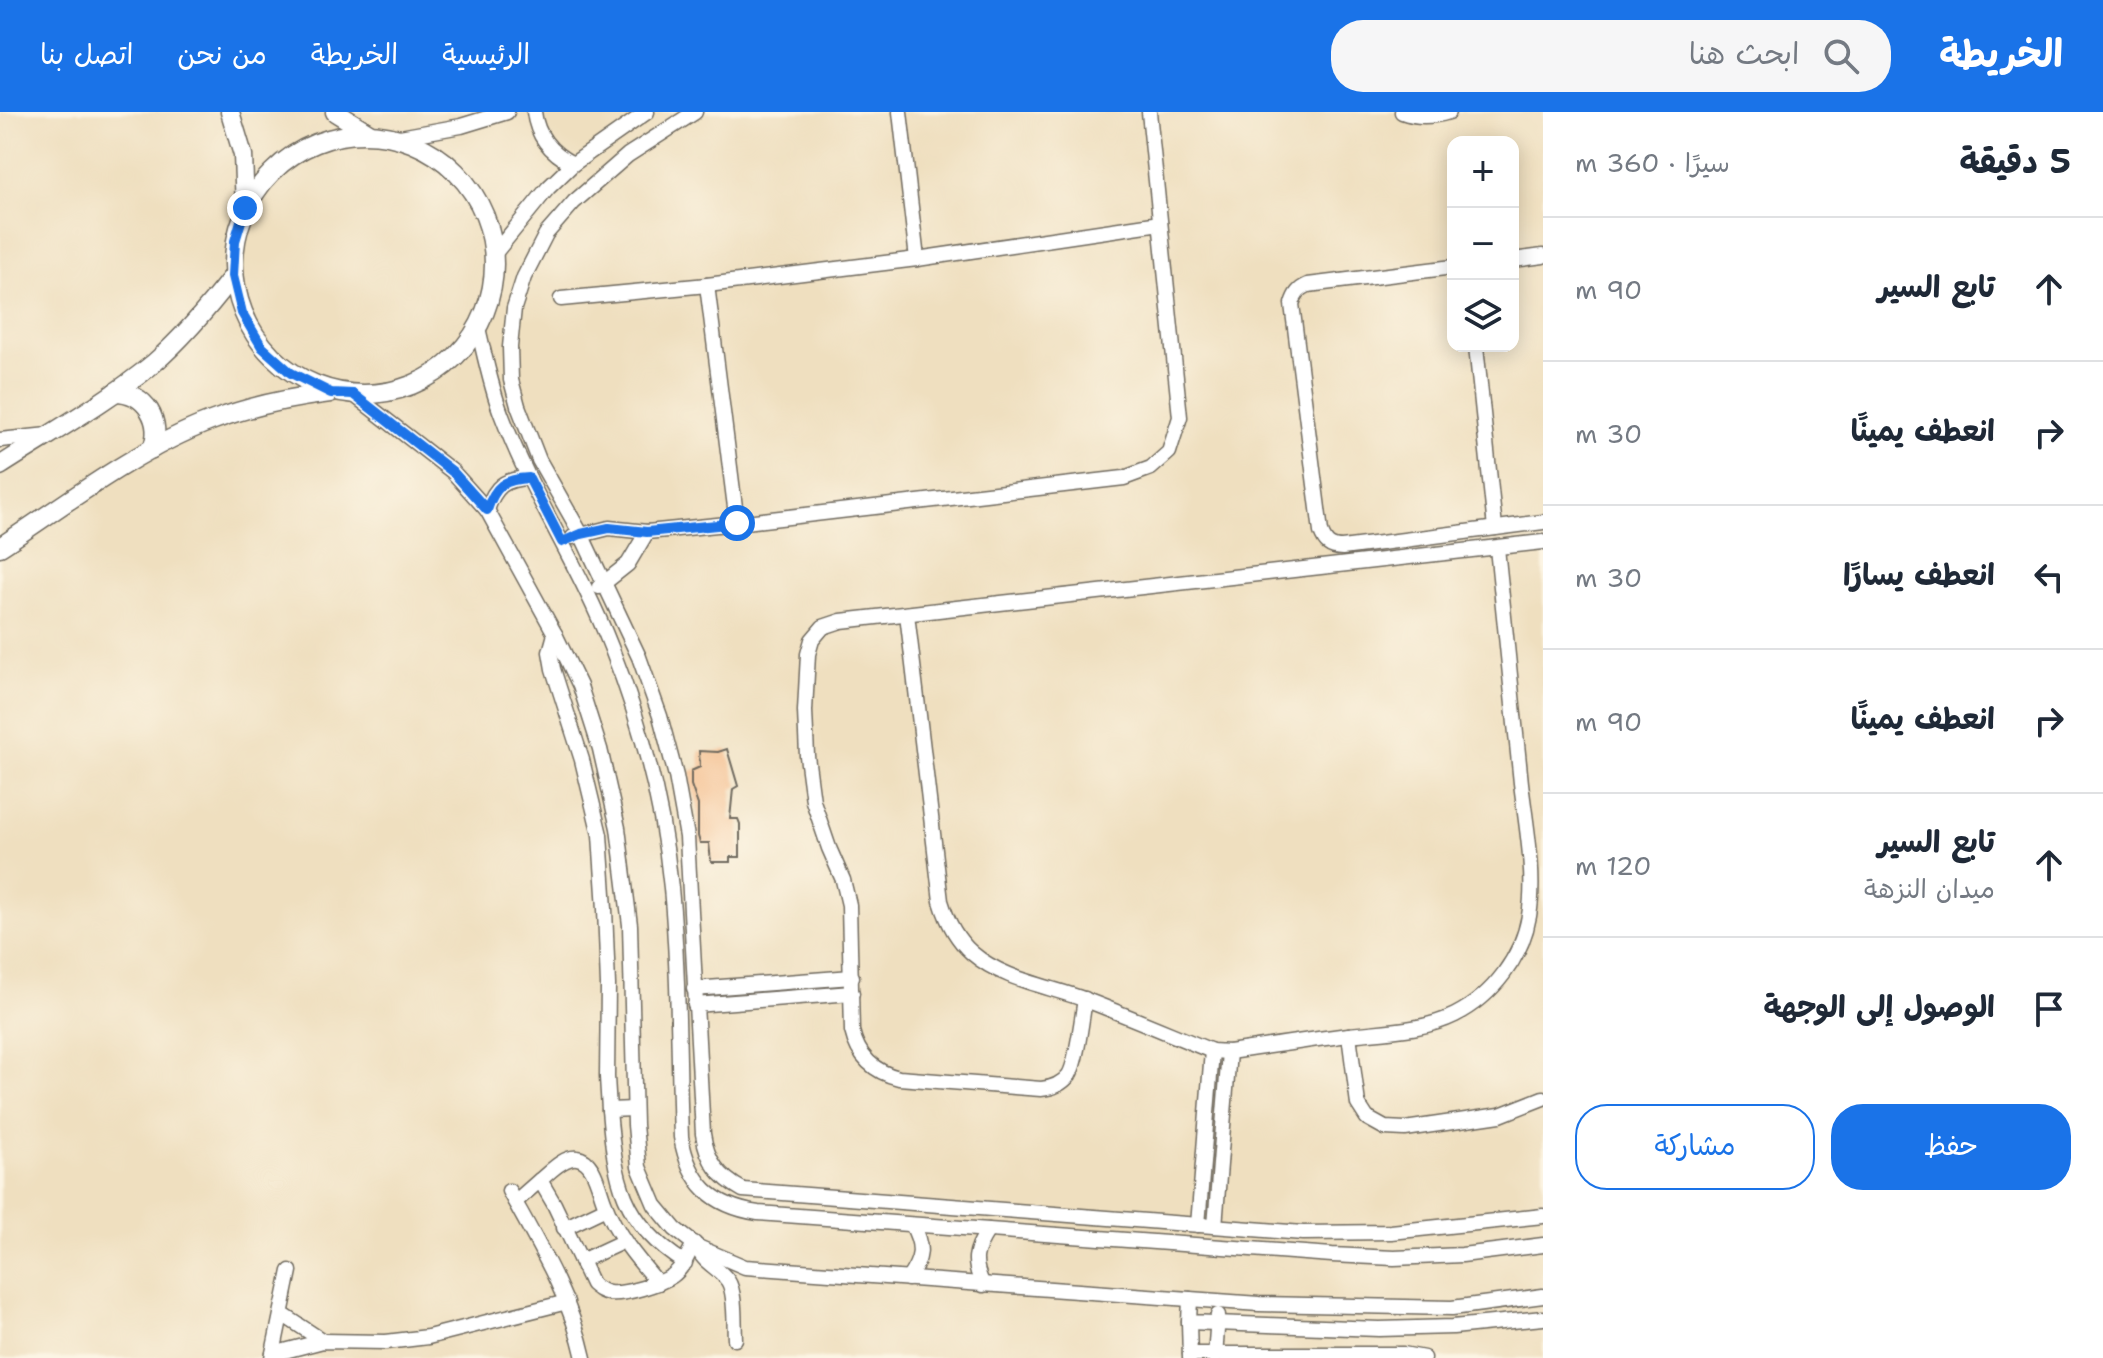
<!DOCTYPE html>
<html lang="ar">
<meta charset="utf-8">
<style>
:root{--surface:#fff;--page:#f6f6f7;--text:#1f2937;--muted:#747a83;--line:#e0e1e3;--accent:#1a73e8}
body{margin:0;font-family:"Shantell Sans","Playpen Sans Arabic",sans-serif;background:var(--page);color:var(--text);direction:rtl}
.controls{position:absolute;right:24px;top:24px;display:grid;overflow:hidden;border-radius:16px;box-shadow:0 4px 20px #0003}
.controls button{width:72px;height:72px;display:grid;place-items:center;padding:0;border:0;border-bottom:2px solid var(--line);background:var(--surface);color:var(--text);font:40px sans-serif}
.stop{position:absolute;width:24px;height:24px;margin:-18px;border:6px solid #1a73e8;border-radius:50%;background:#fff}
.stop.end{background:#1a73e8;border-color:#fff;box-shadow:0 2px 8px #0008}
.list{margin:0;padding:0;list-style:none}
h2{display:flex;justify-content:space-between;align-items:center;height:104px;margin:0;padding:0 32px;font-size:34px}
h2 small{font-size:26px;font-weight:400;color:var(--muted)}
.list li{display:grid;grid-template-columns:52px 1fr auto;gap:24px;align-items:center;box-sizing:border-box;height:144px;padding:0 32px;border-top:2px solid var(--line)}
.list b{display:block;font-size:30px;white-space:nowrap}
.list p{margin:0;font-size:26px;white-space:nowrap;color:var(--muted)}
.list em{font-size:26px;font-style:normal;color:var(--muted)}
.actions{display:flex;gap:16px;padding:24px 32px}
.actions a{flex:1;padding:18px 0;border:2px solid var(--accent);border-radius:32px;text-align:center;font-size:28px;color:var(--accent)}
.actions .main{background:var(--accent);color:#fff}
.icon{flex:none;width:44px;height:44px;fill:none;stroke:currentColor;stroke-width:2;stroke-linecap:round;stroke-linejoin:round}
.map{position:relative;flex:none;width:1543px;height:1246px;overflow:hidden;direction:ltr}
header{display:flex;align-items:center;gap:48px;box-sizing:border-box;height:112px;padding:0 40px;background:var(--accent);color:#fff}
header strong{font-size:38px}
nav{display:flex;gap:44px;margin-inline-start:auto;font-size:28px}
.search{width:560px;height:72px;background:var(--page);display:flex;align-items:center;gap:20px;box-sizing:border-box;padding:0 28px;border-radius:32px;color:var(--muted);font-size:30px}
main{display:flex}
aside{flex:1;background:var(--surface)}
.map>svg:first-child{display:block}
.building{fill:#f3b27b}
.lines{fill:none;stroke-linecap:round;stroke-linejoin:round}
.minor-casing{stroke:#706a5f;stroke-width:17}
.tertiary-casing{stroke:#706a5f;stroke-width:21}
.minor{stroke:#fff;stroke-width:14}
.tertiary{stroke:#fff;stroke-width:18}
.route{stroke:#1a73e8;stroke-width:10}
</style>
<header>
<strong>الخريطة</strong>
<div class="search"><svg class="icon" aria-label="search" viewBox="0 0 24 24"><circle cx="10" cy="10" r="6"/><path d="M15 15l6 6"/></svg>ابحث هنا</div>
<nav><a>الرئيسية</a><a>الخريطة</a><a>من نحن</a><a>اتصل بنا</a></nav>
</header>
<main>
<aside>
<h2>5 دقيقة<small>سيرًا · 360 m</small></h2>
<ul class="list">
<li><svg class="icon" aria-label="ahead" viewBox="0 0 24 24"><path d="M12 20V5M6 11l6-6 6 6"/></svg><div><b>تابع السير</b></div><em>90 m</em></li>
<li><svg class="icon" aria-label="right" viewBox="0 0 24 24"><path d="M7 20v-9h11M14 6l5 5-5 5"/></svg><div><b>انعطف يمينًا</b></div><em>30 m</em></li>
<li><svg class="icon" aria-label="left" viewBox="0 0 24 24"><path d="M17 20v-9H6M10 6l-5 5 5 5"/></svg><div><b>انعطف يسارًا</b></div><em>30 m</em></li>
<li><svg class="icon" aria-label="right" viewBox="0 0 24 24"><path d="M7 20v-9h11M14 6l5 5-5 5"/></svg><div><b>انعطف يمينًا</b></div><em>90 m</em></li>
<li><svg class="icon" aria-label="ahead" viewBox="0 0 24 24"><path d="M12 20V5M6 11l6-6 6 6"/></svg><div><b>تابع السير</b><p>ميدان النزهة</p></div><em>120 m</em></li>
<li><svg class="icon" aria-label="arrive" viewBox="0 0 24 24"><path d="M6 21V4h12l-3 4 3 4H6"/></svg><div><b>الوصول إلى الوجهة</b></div></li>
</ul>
<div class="actions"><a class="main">حفظ</a><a>مشاركة</a></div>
</aside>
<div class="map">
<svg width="1543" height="1246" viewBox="0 0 1543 1246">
<rect width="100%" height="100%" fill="#fcf5e5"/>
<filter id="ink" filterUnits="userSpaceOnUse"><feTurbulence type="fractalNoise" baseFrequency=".0125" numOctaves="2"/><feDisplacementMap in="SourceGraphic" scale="16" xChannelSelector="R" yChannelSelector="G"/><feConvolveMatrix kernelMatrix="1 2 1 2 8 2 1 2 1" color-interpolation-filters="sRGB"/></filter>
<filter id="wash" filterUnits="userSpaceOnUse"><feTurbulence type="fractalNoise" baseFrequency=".006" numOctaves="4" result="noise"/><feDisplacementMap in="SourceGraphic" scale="32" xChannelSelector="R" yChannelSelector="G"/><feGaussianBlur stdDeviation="1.8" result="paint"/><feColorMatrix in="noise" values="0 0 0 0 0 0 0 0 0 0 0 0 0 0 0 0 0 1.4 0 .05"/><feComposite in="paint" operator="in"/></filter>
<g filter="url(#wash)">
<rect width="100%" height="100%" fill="#efdfbf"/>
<g id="blocks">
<!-- building -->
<path class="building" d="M 727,637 L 738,674 L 733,677 L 730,707 L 738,707 L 740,712 L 740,745 L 730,745 L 730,750 L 711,750 L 709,731 L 700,731 L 698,724 L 698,693 L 691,673 L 691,659 L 700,655 L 699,639 L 718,640 Z"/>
</g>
</g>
<g filter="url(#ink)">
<use href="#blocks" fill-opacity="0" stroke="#706a5f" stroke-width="2"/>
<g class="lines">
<!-- minor casing -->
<g class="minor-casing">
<g id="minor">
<path d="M 534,0 C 537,25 551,41 573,52"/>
<path d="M 695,0 L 628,43 L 574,90 L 546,122 L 524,165 L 514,196 L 510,235 L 511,268 L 518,294 L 539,348 L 581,422 L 639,545 L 660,604 L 676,664 L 687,725 L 703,1022 C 707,1049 719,1065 743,1078 L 1303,1121 L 1391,1120 L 1543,1104"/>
<path d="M 900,0 L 917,147"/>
<path d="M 1402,0 C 1418,6 1433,5 1449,0"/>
<path d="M 400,25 L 461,14 L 507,0"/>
<path d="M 495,141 L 548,76 L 573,52 L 647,0"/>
<path d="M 1513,148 L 1543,144"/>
<path d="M 1453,155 L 1308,173 C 1299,177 1295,182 1292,192 L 1321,420 C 1325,431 1330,436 1342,436 L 1543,410"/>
<path d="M 707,173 L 737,411"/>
<path d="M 561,187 L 707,173 L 917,147 L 1160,111"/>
<path d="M 478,216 C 485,245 491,276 502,304 C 532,384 580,455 611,535 C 641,611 663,694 671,776 C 679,859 678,943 681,1025 C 689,1071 712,1094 758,1101 L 1332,1143 L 1394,1146 L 1462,1143 L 1543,1133"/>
<path d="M 1476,234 L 1495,416"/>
<path d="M 353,282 L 453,360 L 487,398 L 555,522 L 580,574 L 600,637 L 618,716 L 630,813 L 635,1013 L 639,1055 L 655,1093 L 675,1117 L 698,1135 L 745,1155 L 1259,1192 L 1452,1196 L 1543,1184"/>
<path d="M 0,328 L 48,323"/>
<path d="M 487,398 C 495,374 504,367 529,366"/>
<path d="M 573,425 L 609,416 L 647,420 L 737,411 L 1124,366 L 1151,356 L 1169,340 L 1180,305 L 1149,0"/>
<path d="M 599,475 L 628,452 L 647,420"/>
<path d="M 907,502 L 941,789 C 947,809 956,827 972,841 C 1003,868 1049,874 1086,888 C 1128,904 1170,922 1212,939 L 1229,940 C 1269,934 1309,928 1349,923 C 1384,919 1423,919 1455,903 C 1493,884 1522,845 1529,804 C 1536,763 1526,713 1521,671 C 1513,593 1505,514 1497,436"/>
<path d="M 555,522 L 550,540 L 553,557 L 582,648 L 600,723 L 605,797 L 608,873 L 607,965 L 609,998 L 634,997"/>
<path d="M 694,877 L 852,865"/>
<path d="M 1085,887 C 1082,905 1077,950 1069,963 C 1062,972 1053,976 1041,977 L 899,966 C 874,960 858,945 852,919 L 849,793 L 843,768 L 829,736 L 813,689 L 807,644 L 805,599 L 808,542 L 812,528 L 823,515 L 841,509 L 1543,430"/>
<path d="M 695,893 L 852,881"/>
<path d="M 1349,923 L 1358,992 L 1367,1006 L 1385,1016 L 1405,1017 L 1500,1003 L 1543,986"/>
<path d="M 609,998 C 615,1067 621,1111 685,1151"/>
<path d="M 540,1068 C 549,1061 564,1044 577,1046 C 595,1048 599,1079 605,1092 C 616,1122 637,1147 658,1171"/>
<path d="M 509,1079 C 538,1132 571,1186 584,1246"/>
<path d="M 515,1090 L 540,1068 L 554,1092 L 592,1172 C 598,1177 602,1180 609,1181 C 624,1183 660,1172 672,1164 C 683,1156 688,1143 694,1131"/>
<path d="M 1198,1113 L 1212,939"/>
<path d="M 1215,1114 L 1229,940"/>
<path d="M 564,1116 L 606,1096"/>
<path d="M 698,1135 C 702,1151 719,1155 728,1169 C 736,1181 734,1212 735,1227"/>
<path d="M 581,1149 L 624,1129"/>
<path d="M 908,1167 C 922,1147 924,1135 912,1113"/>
<path d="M 983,1173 C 972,1150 974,1139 988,1118"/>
<path d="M 1190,1187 L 1189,1210 L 1379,1217 L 1453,1215 L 1543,1206"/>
<path d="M 282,1202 L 323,1229"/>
<path d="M 1189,1210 L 1190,1246"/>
<path d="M 273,1242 L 323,1229 L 386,1230 L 428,1225 L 567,1190"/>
<path d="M 1190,1242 L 1403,1242 L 1424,1246"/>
<path d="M 272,1246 L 290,1159"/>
<path d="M 1215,1246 L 1218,1203"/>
</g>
</g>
<!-- tertiary casing -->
<g class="tertiary-casing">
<g id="tertiary">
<path d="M 230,0 L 243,43 L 245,96"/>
<path d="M 335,0 L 369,21"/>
<circle cx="364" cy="152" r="130"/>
<path d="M 115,280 C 146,280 163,310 152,337"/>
<path d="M 0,354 C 51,321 107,290 154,251 C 184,225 209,195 233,164"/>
<path d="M 0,435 C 67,391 135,338 211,309 C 250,294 289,286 330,281"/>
</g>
</g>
<!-- minor -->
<use href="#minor" class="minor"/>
<!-- tertiary -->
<use href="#tertiary" class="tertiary"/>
</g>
</g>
<g class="lines" filter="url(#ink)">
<!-- route -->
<path class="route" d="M 245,96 L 235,129 L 233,164 L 242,201 L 262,235 L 291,261 L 331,281 L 353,282 L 453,360 L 487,398 C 495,374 504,367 529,366 L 562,430 L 581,422 L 609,416 L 647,420 L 737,411"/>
</g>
</svg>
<div class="controls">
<button>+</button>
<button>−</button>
<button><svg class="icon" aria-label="layers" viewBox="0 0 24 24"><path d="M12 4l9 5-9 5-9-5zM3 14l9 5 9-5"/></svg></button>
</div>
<div class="stop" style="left:737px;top:411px"></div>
<div class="stop end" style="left:245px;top:96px"></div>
</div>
</main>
